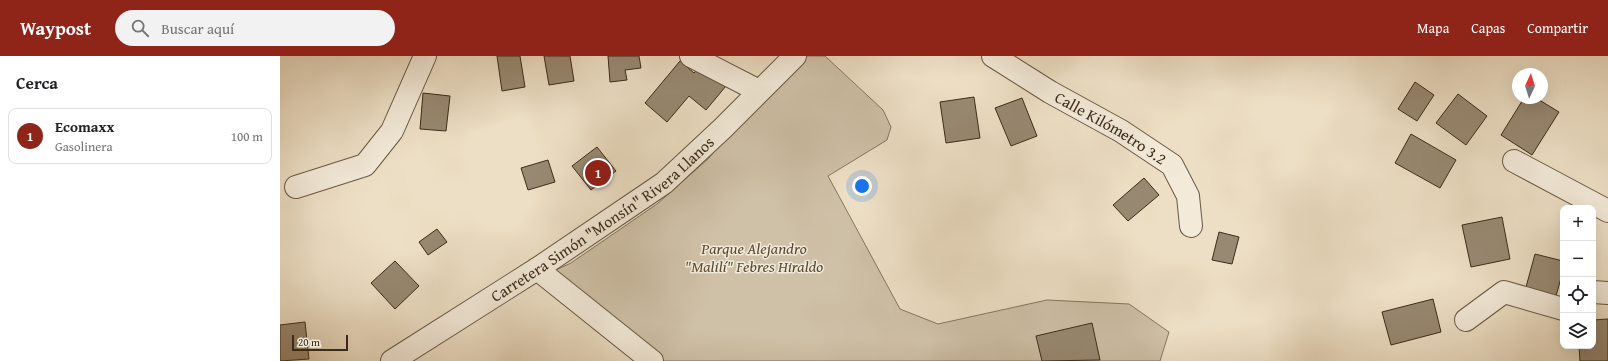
<!DOCTYPE html>
<html lang="es">
<meta charset="utf-8">
<style>
:root{--surface:#fff;--page:#f2f2f2;--text:#202124;--muted:#757577;--line:#e0e0e0;--accent:#8f2418}
body{margin:0;font-family:"Gentium Book Plus",serif;background:var(--page);color:var(--text)}
.controls{position:absolute;right:12px;bottom:12px;display:grid;overflow:hidden;border-radius:8px;box-shadow:0 4px 16px #0002}
.controls button{width:36px;height:36px;display:grid;place-items:center;padding:0;border:0;border-bottom:1px solid var(--line);background:var(--surface);color:var(--text);font:20px sans-serif}
.compass{position:absolute;left:1232px;top:12px;width:36px;height:36px;border-radius:50%;background:var(--surface);box-shadow:0 4px 16px #0002;rotate:4deg}
.scale{position:absolute;left:12px;bottom:10px;width:56px;box-sizing:border-box;padding-left:4px;border:2px solid #3b2c19;border-top:0;font-size:11px;line-height:14px;white-space:nowrap;color:#3b2c19;-webkit-text-stroke:3px #f3ead9;paint-order:stroke}
.you{position:absolute;left:582px;top:130px;width:14px;height:14px;margin:-10px;border:3px solid #fff;border-radius:50%;background:#1a73e8;box-shadow:0 0 0 6px #1a73e833}
.badge{display:grid;place-items:center;width:26px;height:26px;border-radius:50%;background:var(--accent);color:#fff;font-size:13px;font-weight:700}
.pin{position:absolute;translate:-50% -50%;border:2px solid #fff;box-shadow:0 1px 4px #0006}
.list{margin:0;padding:0;list-style:none}
h2{display:flex;justify-content:space-between;align-items:center;height:52px;margin:0;padding:0 16px;font-size:17px}
h2 small{font-size:13px;font-weight:400;color:var(--muted)}
.list li{display:grid;grid-template-columns:26px 1fr auto;gap:12px;align-items:center;box-sizing:border-box;height:56px;margin:0 8px 8px;padding:0 8px;border:1px solid var(--line);border-radius:8px}
.list b{display:block;font-size:15px;white-space:nowrap}
.list p{margin:0;font-size:13px;white-space:nowrap;color:var(--muted)}
.list em{font-size:13px;font-style:normal;color:var(--muted)}
.icon{flex:none;width:22px;height:22px;fill:none;stroke:currentColor;stroke-width:2;stroke-linecap:round;stroke-linejoin:round}
.map{position:relative;flex:none;width:1328px;height:305px;overflow:hidden}
header{display:flex;align-items:center;gap:24px;box-sizing:border-box;height:56px;padding:0 20px;background:var(--accent);color:#fff}
header strong{font-size:19px}
nav{display:flex;gap:22px;margin-inline-start:auto;font-size:14px}
.search{width:280px;height:36px;background:var(--page);display:flex;align-items:center;gap:10px;box-sizing:border-box;padding:0 14px;border-radius:22px;color:var(--muted);font-size:15px}
main{display:flex}
aside{flex:1;background:var(--surface)}
.map>svg:first-child{display:block}
.green{fill:#cfc1a8;stroke:#857660}
.building{fill:#988972;stroke:#3b2c19}
.lines{fill:none;stroke-linecap:round;stroke-linejoin:round}
.minor-casing{stroke:#685944;stroke-width:24}
.minor{stroke:#f3ead9;stroke-width:22}
.labels{text-anchor:middle;dominant-baseline:central;stroke-width:3;stroke-linejoin:round;paint-order:stroke}
.street-label{font-size:16px;fill:#3b2c19;stroke:#f3ead9}
.park-label{font-size:16px;font-style:italic;fill:#594a36;stroke:#f3ead9}
</style>
<header>
<strong>Waypost</strong>
<div class="search"><svg class="icon" aria-label="search" viewBox="0 0 24 24"><circle cx="10" cy="10" r="6"/><path d="M15 15l6 6"/></svg>Buscar aquí</div>
<nav><a>Mapa</a><a>Capas</a><a>Compartir</a></nav>
</header>
<main>
<aside>
<h2>Cerca<small></small></h2>
<ul class="list">
<li><span class="badge">1</span><div><b>Ecomaxx</b><p>Gasolinera</p></div><em>100 m</em></li>
</ul>
</aside>
<div class="map">
<svg width="1328" height="305" viewBox="0 0 1328 305">
<rect width="100%" height="100%" fill="#eddfc5"/>
<filter id="stains"><feTurbulence type="fractalNoise" baseFrequency=".005" numOctaves="4"/><feColorMatrix values="0 0 0 0 .2 0 0 0 0 .09 0 0 0 0 .02 0 0 0 .5 -.17"/></filter>
<radialGradient id="worn" r=".72"><stop offset=".6" stop-color="#630" stop-opacity="0"/><stop offset="1" stop-color="#630" stop-opacity=".3"/></radialGradient>
<!-- green -->
<path class="green" d="M 527,0 L 545,0 L 603,54 L 611,71 L 607,84 L 548,120 L 620,253 L 658,268 L 767,244 L 849,248 L 889,276 L 880,305 L 361,305 L 254,224 L 291,207 L 377,148 L 428,103 L 482,39 Z"/>
<!-- building -->
<g class="building">
<path d="M 217,0 L 240,0 L 245,31 L 222,35 Z"/>
<path d="M 264,0 L 290,0 L 294,25 L 269,29 Z"/>
<path d="M 328,0 L 359,0 L 361,12 L 345,14 L 347,24 L 330,26 Z"/>
<path d="M 400,5 L 414,17 L 421,9 L 446,30 L 426,54 L 409,40 L 387,66 L 365,47 Z"/>
<path d="M 1135,26 L 1154,39 L 1137,65 L 1118,53 Z"/>
<path d="M 143,37 L 170,40 L 166,75 L 140,73 Z"/>
<path d="M 1178,38 L 1207,60 L 1186,89 L 1156,67 Z"/>
<path d="M 694,41 L 700,82 L 666,87 L 660,46 Z"/>
<path d="M 742,42 L 757,80 L 731,90 L 715,52 Z"/>
<path d="M 1244,42 L 1256,42 L 1279,56 L 1252,99 L 1221,79 Z"/>
<path d="M 1131,78 L 1176,104 L 1160,132 L 1115,107 Z"/>
<path d="M 317,91 L 336,115 L 311,134 L 292,110 Z"/>
<path d="M 268,104 L 275,126 L 248,134 L 241,112 Z"/>
<path d="M 864,122 L 879,139 L 848,165 L 833,149 Z"/>
<path d="M 1222,161 L 1230,203 L 1191,211 L 1182,169 Z"/>
<path d="M 157,173 L 167,186 L 148,199 L 139,186 Z"/>
<path d="M 939,176 L 959,181 L 952,208 L 932,204 Z"/>
<path d="M 1255,198 L 1283,205 L 1283,215 L 1276,240 L 1246,231 Z"/>
<path d="M 115,205 L 139,230 L 115,253 L 91,227 Z"/>
<path d="M 1153,243 L 1161,276 L 1111,289 L 1102,256 Z"/>
<path d="M 1328,263 L 1328,305 L 1300,305 L 1299,290 L 1313,290 L 1313,264 Z"/>
<path d="M 25,266 L 29,303 L 0,305 L 0,269 Z"/>
<path d="M 812,267 L 820,304 L 762,305 L 756,280 Z"/>
</g>
<g class="lines">
<!-- minor casing -->
<g class="minor-casing">
<g id="minor">
<path d="M 411,0 L 479,35"/>
<path id="s1" d="M 713,0 L 770,36 L 841,75 L 892,109 L 908,140 L 911,170"/>
<path d="M 1234,105 L 1328,155"/>
<path d="M 16,131 L 85,109 L 112,75 L 145,0"/>
<path d="M 257,213 L 372,305"/>
<path d="M 1313,236 L 1328,237"/>
<path d="M 1186,264 L 1224,236 L 1283,253"/>
<path id="s2" d="M 112,305 L 257,213 L 384,127 L 443,72 L 515,0"/>
</g>
</g>
<!-- minor -->
<use href="#minor" class="minor"/>
</g>
<g class="labels">
<!-- street labels -->
<g class="street-label">
<text stroke="none"><textPath href="#s1" startOffset="138">Calle Kilómetro 3.2</textPath></text>
<text stroke="none"><textPath href="#s2" startOffset="254">Carretera Simón "Monsín" Rivera Llanos</textPath></text>
</g>
<!-- park labels -->
<g class="park-label">
<text x="474" y="192">Parque Alejandro<tspan x="474" dy="18">"Malilí" Febres Hiraldo</tspan></text>
</g>
</g>
<rect width="100%" height="100%" filter="url(#stains)"/>
<rect width="100%" height="100%" fill="url(#worn)"/>
</svg>
<div class="controls">
<button>+</button>
<button>−</button>
<button><svg class="icon" aria-label="locate" viewBox="0 0 24 24"><circle cx="12" cy="12" r="6"/><path d="M12 2v4M12 18v4M2 12h4M18 12h4"/></svg></button>
<button><svg class="icon" aria-label="layers" viewBox="0 0 24 24"><path d="M12 4l9 5-9 5-9-5zM3 14l9 5 9-5"/></svg></button>
</div>
<svg class="compass" viewBox="-18 -18 36 36"><path d="M0-13l5 13h-10z" fill="#e53935"/><path d="M0 13l5-13h-10z" fill="#757577"/></svg>
<div class="scale">20 m</div>
<div class="you"></div>
<div class="pin badge" style="left:318px;top:117px">1</div>
</div>
</main>
